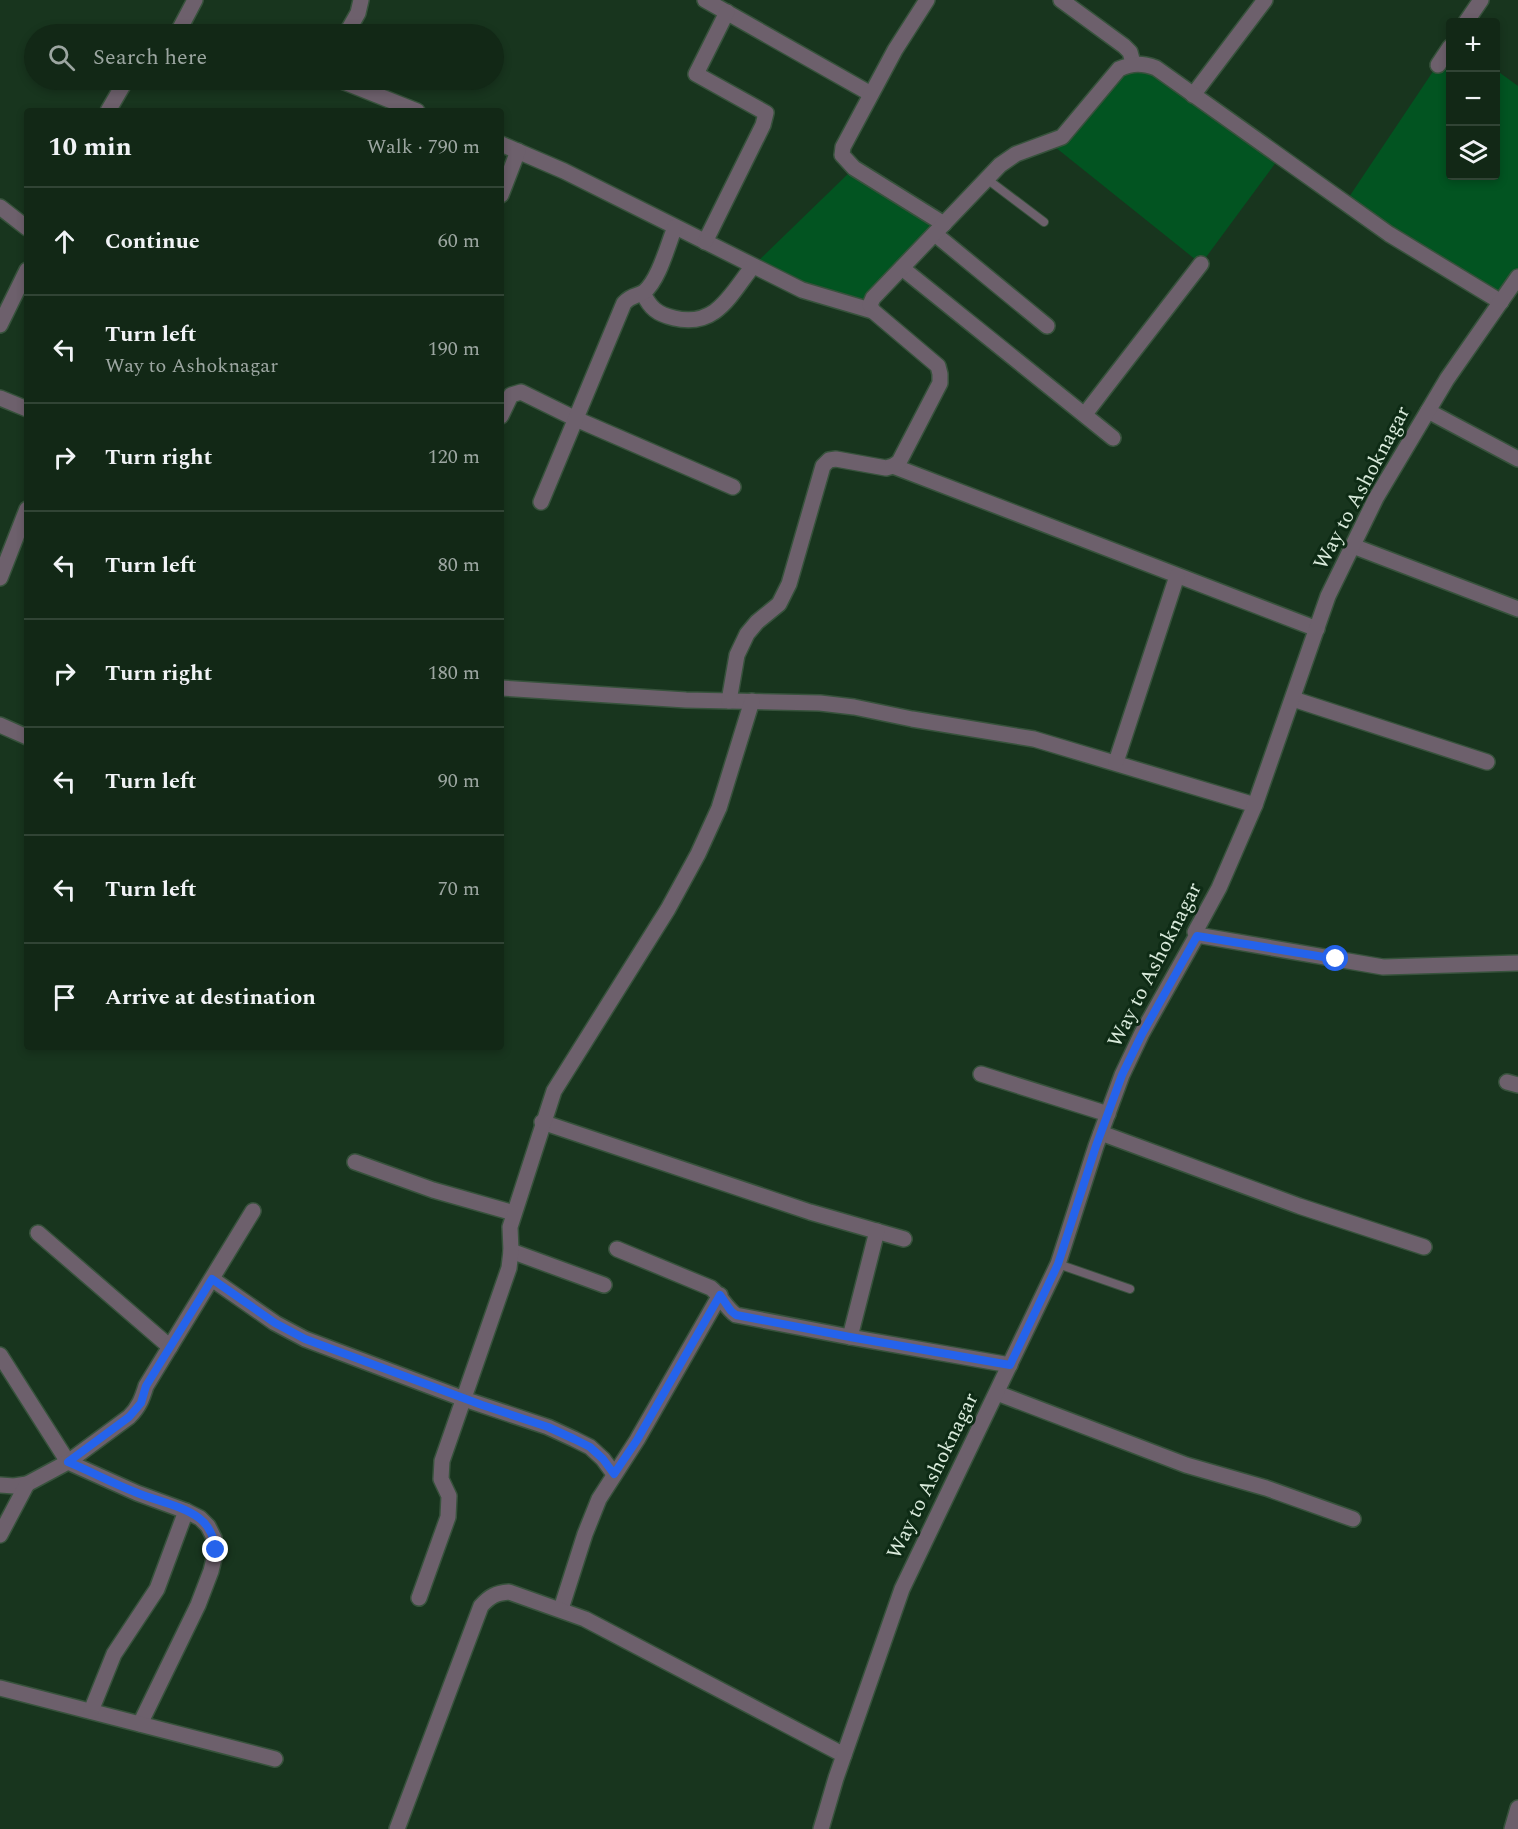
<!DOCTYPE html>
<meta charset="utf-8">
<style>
:root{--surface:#122816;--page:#1b301f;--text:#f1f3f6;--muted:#9ca6a1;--line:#314435}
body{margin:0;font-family:Spectral,serif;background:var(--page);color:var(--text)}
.controls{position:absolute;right:18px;top:18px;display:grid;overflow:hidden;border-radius:6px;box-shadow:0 3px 9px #0003}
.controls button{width:54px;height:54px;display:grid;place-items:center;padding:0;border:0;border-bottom:2px solid var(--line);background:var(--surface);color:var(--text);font:30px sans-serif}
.stop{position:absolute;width:18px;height:18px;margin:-14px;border:4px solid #2563eb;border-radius:50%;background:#fff}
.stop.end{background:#2563eb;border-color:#fff;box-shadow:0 2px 6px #0008}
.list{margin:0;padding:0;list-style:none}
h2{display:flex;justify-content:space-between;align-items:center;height:78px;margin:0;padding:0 24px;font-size:26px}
h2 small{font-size:20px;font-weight:400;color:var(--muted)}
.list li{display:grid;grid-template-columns:39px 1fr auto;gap:18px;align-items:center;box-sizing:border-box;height:108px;padding:0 24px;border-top:2px solid var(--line)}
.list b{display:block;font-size:22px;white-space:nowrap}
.list p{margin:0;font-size:20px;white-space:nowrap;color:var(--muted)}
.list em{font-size:20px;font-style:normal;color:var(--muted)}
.icon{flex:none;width:33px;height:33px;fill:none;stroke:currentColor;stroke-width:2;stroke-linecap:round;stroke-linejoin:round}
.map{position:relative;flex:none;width:1518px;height:1829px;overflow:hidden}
.search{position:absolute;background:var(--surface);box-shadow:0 3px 9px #0003;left:24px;top:24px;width:480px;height:66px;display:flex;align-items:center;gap:15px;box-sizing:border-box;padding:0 21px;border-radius:33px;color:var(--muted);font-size:22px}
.panel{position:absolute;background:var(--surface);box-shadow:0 3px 9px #0003;left:24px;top:108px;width:480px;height:942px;border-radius:6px}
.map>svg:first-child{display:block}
.green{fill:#025421}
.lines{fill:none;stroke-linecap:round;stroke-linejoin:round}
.service-casing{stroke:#37523c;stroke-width:10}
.minor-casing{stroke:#37523c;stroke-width:18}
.tertiary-casing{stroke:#37523c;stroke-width:18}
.service{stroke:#6d606c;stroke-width:8}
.minor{stroke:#6d606c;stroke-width:15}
.tertiary{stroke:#6d606c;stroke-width:15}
.route{stroke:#2563eb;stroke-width:8}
.labels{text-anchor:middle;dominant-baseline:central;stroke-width:6;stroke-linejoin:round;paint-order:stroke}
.street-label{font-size:21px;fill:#d9eadb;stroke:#0e2b15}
</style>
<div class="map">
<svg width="1518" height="1829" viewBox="0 0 1518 1829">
<rect width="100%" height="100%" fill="#18351e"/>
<!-- green -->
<g class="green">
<path d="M 1450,46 L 1450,176 L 1496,176 L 1496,70 L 1518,86 L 1518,277 L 1501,302 L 1345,203 Z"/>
<path d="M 1156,68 L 1280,157 L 1201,264 L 1050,143 L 1119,69 Z"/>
<path d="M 854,168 L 944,224 L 873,311 L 753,266 Z"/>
</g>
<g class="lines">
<!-- service casing -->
<g class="service-casing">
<g id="service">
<path d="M 987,179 L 1044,222"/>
<path d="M 1058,1264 L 1130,1289"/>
</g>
</g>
<!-- minor casing -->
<g class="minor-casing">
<g id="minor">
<path d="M 705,0 L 871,94"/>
<path d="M 927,0 L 895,50 L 843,147 L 842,155 L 854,168 L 944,224"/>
<path d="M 1061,0 L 1124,46 L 1130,52 L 1133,63"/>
<path d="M 1466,22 L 1481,0"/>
<path d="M 177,34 L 195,0"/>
<path d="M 346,34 L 358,13 L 361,0"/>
<path d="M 1438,65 L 1450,47"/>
<path d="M 339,80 L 417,111"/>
<path d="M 1193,95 L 1265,0"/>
<path d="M 108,111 L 126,80"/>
<path d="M 501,144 L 564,171 L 802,290 L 873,311"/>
<path d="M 501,195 L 518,151"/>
<path d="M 0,207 L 27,228"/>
<path d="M 935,234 L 1047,326"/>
<path d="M 705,242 L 763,125 L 766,113 L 696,74 L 727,12"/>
<path d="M 902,268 L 1113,438"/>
<path d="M 643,293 C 650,308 657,314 674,318 C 716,328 730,295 753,266"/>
<path d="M 0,325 L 27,270"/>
<path d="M 0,398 L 27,409"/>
<path d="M 1428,411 L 1518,459"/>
<path d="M 1085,414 L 1201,264"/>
<path d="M 501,416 L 511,395 L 521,392 L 576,419 L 733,487"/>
<path d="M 893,466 L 1317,629"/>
<path d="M 541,502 L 624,303 C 633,294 636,297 644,292 C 659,280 668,244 675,227"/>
<path d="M 1353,546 L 1518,609"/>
<path d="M 0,578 L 27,509"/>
<path d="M 501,688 L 686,700 L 820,703 L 854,707 L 912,719 L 1034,739 L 1255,805"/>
<path d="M 1293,699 L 1487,762"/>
<path d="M 729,701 L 737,655 L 747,634 L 757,622 L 779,604 L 789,584 L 823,466 L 829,460 L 836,459 L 886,468 L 893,466 L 899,462 L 940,383 L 940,374 L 938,366 L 873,311 L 870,305 L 873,298 L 1000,165 L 1016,154 L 1062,137 L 1119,69 C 1133,63 1142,63 1156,68 L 1389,234 L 1501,302"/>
<path d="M 0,725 L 27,737"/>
<path d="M 1116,762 L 1177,576"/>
<path d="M 1197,935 L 1383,967 L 1518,963"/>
<path d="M 981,1074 L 1108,1114"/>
<path d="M 1507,1082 L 1518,1085"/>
<path d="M 542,1122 L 810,1212 L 904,1239"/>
<path d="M 1101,1133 L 1299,1206 L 1424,1247"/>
<path d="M 355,1162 L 433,1190 L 514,1213"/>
<path d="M 38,1233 L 170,1347"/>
<path d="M 617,1249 L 711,1288 C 721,1296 726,1308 736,1315 L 850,1337 L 1010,1365"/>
<path d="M 511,1251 L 604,1285"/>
<path d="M 212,1279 L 275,1323 L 305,1339 L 464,1399 L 548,1427 L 574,1439 L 590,1447 L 603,1459 L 614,1474"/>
<path d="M 850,1337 L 877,1231"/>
<path d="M 0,1355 L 68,1462 L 137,1493 L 186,1511 L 200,1518 L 208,1526 L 214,1538 L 216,1550 L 211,1571 L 198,1605 L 140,1724"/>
<path d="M 997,1393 L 1186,1465 L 1266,1488 L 1353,1519"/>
<path d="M 0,1485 L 14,1486 L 27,1484 L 68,1462 L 129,1417 C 139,1407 142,1399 146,1386 L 253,1211"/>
<path d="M 0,1535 L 27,1484"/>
<path d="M 419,1598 L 448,1517 L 449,1496 L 441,1479 L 442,1461 L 509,1268 L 511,1251 L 510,1227 L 554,1091 L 668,909 L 698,854 L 719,808 L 752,701"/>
<path d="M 561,1609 L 585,1534 L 599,1499 L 637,1440 L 720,1295"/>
<path d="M 0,1688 L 275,1759"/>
<path d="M 91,1711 L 114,1654 L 157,1589 L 186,1511"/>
<path d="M 397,1829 L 481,1606 C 490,1596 496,1593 509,1592 L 585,1619 L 844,1755"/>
<path d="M 1512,1829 L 1518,1808"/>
</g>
</g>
<!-- tertiary casing -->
<g class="tertiary-casing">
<path id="tertiary" d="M 821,1829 L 836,1778 L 902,1589 L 1058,1264 L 1096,1146 L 1122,1075 L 1142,1033 L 1197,935 L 1195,932 L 1219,888 L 1255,805 L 1328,596 L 1376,498 L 1447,379 L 1518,277"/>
</g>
<!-- service -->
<use href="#service" class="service"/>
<!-- minor -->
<use href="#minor" class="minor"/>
<!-- tertiary -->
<use href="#tertiary" class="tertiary"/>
</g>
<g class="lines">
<!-- route -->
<path class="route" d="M 216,1550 C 214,1537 210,1526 199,1518 C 181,1505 156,1501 135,1492 C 112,1483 90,1471 68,1462 L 129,1417 L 141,1403 L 146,1386 L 212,1279 L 275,1323 L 305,1339 L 482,1405 L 548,1427 L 574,1439 L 590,1447 L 603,1459 L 614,1474 L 637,1440 L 720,1295 L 731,1311 L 736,1315 L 850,1337 L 1010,1365 L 1058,1264 L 1096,1146 L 1122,1075 L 1142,1034 L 1197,936 L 1336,959"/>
</g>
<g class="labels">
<!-- street labels -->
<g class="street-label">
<text transform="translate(1362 488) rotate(-62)">Way to Ashoknagar</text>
<text transform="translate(1155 965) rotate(-63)">Way to Ashoknagar</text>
<text transform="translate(933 1476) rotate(-64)">Way to Ashoknagar</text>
</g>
</g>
</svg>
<div class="controls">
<button>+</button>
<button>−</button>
<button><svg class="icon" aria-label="layers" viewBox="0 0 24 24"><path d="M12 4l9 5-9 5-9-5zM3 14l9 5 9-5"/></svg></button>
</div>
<div class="stop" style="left:1336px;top:959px"></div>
<div class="stop end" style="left:216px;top:1550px"></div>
<div class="search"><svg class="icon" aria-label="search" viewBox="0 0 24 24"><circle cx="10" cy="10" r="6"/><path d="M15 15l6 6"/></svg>Search here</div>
<section class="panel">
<h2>10 min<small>Walk · 790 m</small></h2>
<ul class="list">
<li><svg class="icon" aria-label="ahead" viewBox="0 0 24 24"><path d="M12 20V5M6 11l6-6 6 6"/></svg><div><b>Continue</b></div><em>60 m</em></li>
<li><svg class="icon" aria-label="left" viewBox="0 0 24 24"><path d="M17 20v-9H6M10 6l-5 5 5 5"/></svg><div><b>Turn left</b><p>Way to Ashoknagar</p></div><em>190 m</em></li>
<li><svg class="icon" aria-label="right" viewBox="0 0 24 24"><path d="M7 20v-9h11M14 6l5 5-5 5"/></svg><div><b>Turn right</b></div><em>120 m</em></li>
<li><svg class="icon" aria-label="left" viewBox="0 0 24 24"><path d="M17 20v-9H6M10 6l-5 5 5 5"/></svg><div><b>Turn left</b></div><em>80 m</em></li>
<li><svg class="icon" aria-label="right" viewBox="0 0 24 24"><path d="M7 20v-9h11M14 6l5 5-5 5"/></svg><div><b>Turn right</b></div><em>180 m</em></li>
<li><svg class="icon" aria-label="left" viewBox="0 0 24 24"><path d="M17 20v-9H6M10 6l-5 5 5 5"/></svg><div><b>Turn left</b></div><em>90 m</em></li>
<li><svg class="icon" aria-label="left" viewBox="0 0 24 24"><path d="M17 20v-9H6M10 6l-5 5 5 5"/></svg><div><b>Turn left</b></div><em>70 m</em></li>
<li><svg class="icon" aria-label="arrive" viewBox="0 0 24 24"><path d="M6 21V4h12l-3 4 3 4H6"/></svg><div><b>Arrive at destination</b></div></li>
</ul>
</section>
</div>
